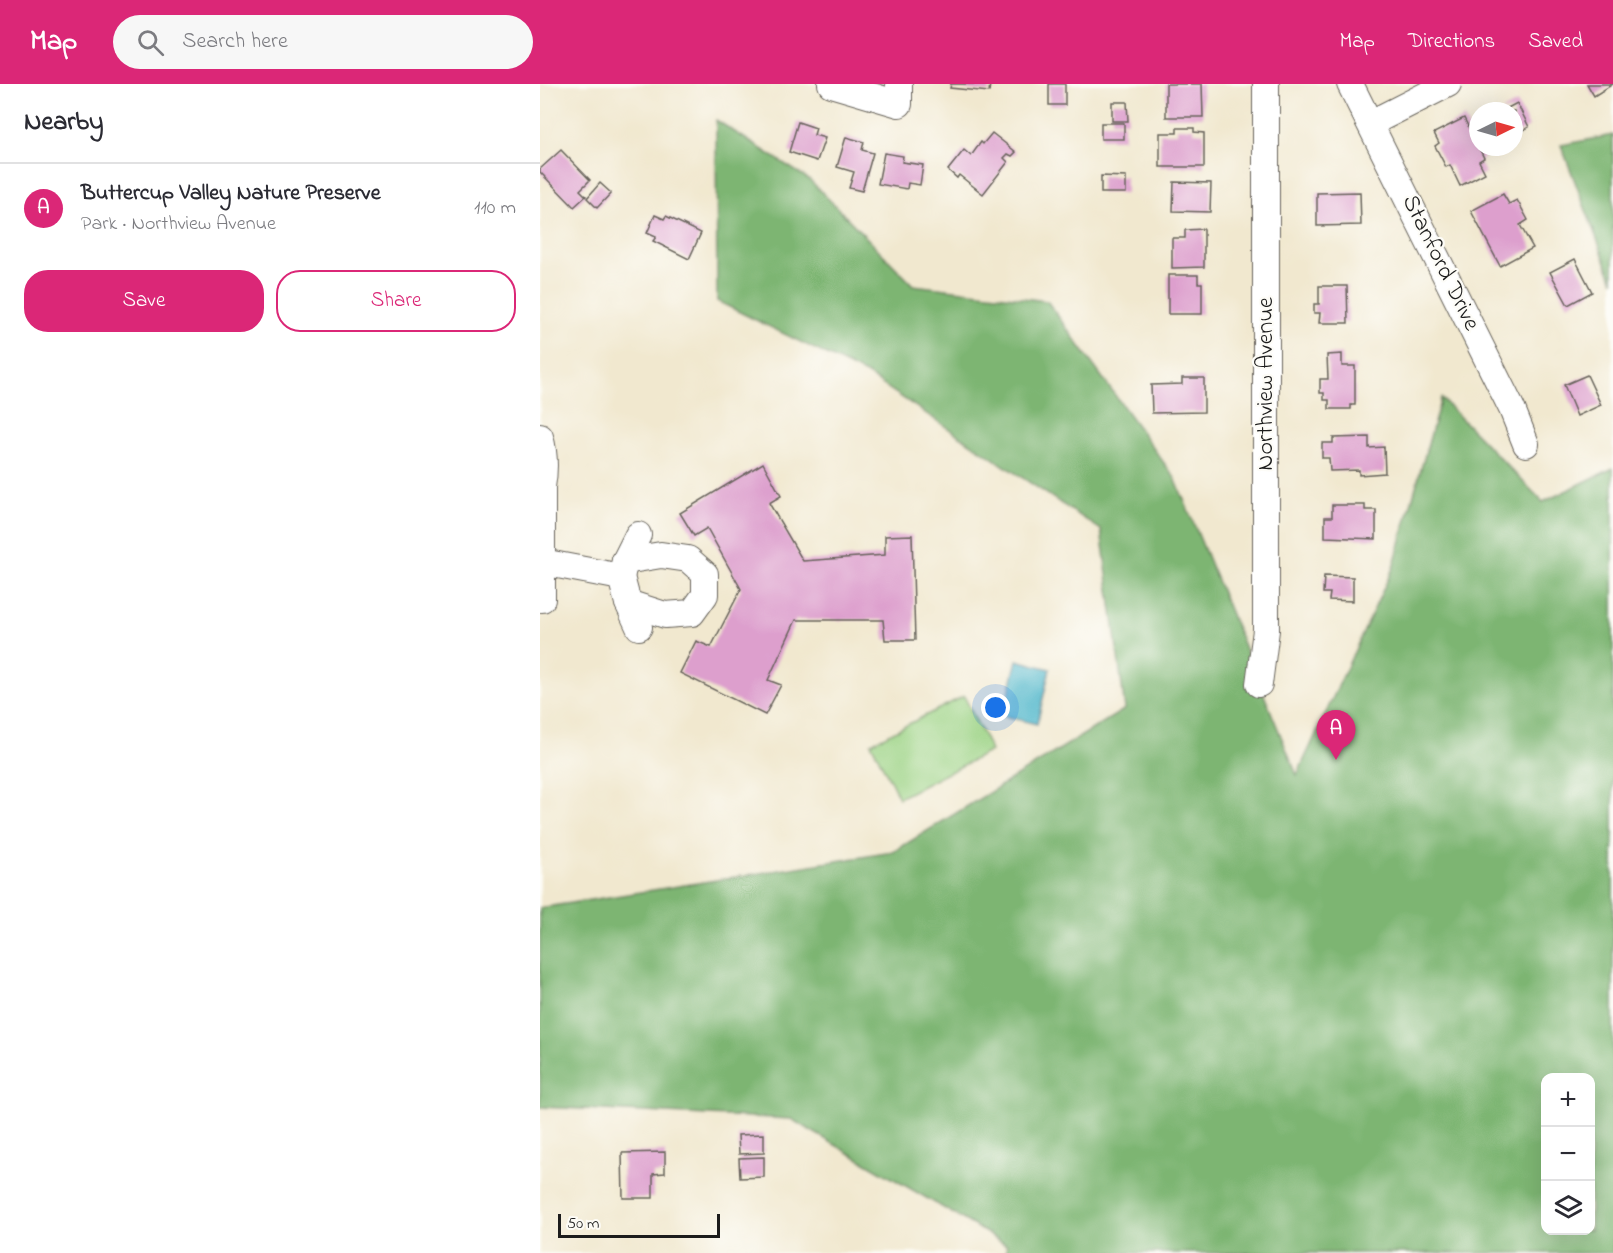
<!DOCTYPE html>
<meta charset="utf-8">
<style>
:root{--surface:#fff;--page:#f7f7f7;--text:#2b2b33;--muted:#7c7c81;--line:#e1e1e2;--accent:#db2777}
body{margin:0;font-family:"Indie Flower",sans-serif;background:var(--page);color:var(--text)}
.controls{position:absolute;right:18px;bottom:18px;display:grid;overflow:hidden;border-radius:12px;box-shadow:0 6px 24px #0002}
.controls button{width:54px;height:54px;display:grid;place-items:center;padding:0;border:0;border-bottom:2px solid var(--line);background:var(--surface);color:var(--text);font:30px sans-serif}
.compass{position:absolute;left:929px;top:18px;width:54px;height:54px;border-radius:50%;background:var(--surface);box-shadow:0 6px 24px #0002;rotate:85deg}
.scale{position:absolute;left:18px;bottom:15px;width:162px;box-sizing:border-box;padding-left:6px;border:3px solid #1c1c1c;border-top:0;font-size:16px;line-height:21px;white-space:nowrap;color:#1c1c1c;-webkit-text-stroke:4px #fdfcf7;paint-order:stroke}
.you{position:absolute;left:456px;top:624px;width:21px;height:21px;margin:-15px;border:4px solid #fff;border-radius:50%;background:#1a73e8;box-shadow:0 0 0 9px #1a73e833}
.badge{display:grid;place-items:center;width:39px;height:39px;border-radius:50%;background:var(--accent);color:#fff;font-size:20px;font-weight:700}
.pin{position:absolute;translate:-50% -50px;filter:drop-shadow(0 2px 3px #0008)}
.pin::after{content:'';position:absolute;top:32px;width:21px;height:18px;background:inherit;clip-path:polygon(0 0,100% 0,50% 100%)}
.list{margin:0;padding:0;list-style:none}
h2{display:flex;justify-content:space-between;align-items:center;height:78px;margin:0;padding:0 24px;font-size:26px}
h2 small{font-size:20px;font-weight:400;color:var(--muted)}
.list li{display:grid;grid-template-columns:39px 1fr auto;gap:18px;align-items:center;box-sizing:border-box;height:90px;padding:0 24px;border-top:2px solid var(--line)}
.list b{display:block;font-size:22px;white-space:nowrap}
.list p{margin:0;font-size:20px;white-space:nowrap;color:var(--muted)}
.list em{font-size:20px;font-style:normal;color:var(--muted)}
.actions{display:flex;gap:12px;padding:18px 24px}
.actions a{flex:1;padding:14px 0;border:2px solid var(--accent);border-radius:24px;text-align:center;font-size:21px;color:var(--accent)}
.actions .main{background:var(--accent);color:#fff}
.icon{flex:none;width:33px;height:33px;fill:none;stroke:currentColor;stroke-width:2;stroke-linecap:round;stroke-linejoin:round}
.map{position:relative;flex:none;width:1073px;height:1169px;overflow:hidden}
header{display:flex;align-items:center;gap:36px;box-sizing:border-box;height:84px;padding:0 30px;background:var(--accent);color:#fff}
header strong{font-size:28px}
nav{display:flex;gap:33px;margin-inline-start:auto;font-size:21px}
.search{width:420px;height:54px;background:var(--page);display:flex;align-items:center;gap:15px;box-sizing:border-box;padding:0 21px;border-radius:33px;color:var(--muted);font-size:22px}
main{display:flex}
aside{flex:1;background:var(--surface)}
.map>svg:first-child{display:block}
.green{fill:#9cd385;stroke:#5c7850;stroke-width:1.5}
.forest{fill:#7db572;stroke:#4c6847;stroke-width:1.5;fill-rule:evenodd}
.water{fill:#4cb5ca;stroke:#346873;stroke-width:1.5}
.building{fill:#dd9fcd}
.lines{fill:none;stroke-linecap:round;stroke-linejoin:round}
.minor-casing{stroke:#67635b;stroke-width:28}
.minor{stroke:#fff;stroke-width:26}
.labels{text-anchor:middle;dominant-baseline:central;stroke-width:4.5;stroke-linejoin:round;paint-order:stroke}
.street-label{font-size:24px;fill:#1c1c1c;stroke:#fdfcf7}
</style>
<header>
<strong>Map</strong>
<div class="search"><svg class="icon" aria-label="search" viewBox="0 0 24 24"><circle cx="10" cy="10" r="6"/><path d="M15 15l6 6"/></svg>Search here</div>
<nav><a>Map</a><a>Directions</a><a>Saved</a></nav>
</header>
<main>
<aside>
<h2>Nearby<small></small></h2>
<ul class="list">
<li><span class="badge">A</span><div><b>Buttercup Valley Nature Preserve</b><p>Park · Northview Avenue</p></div><em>110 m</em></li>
</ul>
<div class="actions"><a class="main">Save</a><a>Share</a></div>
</aside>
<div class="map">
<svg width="1073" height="1169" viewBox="0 0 1073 1169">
<rect width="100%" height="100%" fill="#fdfcf7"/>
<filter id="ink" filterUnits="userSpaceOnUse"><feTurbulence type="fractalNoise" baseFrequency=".0167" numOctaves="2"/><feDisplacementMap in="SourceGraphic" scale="12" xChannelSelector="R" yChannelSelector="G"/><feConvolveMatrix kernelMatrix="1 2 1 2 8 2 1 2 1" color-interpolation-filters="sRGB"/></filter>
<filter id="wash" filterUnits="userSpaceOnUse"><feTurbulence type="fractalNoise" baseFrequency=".008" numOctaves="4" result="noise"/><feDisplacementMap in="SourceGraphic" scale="24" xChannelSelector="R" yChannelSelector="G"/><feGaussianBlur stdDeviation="1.35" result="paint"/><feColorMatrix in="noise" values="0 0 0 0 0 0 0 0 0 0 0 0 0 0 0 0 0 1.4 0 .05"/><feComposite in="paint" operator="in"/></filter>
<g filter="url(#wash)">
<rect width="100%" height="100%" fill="#f1e8cf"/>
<!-- green -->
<path class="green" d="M 424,612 L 451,667 L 359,714 L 331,659 Z"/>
<!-- forest -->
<g class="forest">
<path d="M 176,36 L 270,96 L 373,201 L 507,217 L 635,394 L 757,691 L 853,484 L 901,314 L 1003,418 L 1073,384 L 1073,1169 L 466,1169 L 467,1161 L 251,1035 L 0,1023 L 0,824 L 353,768 L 585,625 L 561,446 L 328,291 L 177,217 ZM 1005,994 L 1050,994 L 1050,1146 L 1005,1146 Z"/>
<path d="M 1073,51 L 1073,197 L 1021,61 Z"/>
</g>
<!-- water -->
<path class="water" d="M 477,576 L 510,585 L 497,640 L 463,632 Z"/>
<g id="blocks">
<!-- building -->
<g class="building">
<path d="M 411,0 L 450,0 L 449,8 L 410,4 Z"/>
<rect x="509" y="0" width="16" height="21"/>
<path d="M 626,0 L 662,0 L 663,33 L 626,33 Z"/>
<path d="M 1047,0 L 1073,0 L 1054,12 Z"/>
<path d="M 572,18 L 587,18 L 588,37 L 572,37 Z"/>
<path d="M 977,19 L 989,43 L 974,51 L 974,27 L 962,27 Z"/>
<path d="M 924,34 L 944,74 L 939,77 L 945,89 L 920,102 L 910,81 L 906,83 L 895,62 L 899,59 L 894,49 Z"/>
<path d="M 258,38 L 276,44 L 274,51 L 285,54 L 277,77 L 249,68 Z"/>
<rect x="561" y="39" width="23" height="16"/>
<path d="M 637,44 L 654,44 L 654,48 L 664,49 L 664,83 L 620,83 L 620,49 L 637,49 Z"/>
<path d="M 452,49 L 476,68 L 472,72 L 468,70 L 464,74 L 468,78 L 443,110 L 419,91 L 417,94 L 408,86 L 424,66 L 431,72 L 441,58 L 443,60 Z"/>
<path d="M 306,53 L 324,58 L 322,66 L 333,69 L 322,107 L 309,104 L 314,88 L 297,83 Z"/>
<path d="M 21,66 L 50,96 L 40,106 L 46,112 L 34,123 L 0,88 L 0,85 Z"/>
<path d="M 344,69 L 363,72 L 362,78 L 383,81 L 380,101 L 368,99 L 367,105 L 338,100 Z"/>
<path d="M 561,92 L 586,93 L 586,109 L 561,109 Z"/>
<path d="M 634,98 L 671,99 L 670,128 L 633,127 Z"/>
<path d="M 60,99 L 71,109 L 57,124 L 47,114 Z"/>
<path d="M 820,108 L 821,141 L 777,142 L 777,109 Z"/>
<path d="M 963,110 L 969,120 L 977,116 L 988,136 L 980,141 L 993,164 L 960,182 L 931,127 Z"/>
<path d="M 115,131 L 124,135 L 126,132 L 161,149 L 149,175 L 113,157 L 116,153 L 107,149 Z"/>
<path d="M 664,145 L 664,183 L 632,184 L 632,154 L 645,154 L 645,146 Z"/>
<path d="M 1035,175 L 1052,208 L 1028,221 L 1010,188 Z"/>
<path d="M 628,191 L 658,191 L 658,199 L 662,199 L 662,230 L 628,230 Z"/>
<path d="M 779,202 L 807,202 L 808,239 L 779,239 L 780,229 L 774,229 L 774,220 L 779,220 Z"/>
<path d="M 802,270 L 802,282 L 815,282 L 815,321 L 811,321 L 811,325 L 789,325 L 789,316 L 784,316 L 784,309 L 780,309 L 780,295 L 788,295 L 787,271 Z"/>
<path d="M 1047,291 L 1061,321 L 1037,332 L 1024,301 Z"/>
<path d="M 642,294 L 664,294 L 664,328 L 612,329 L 611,301 L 642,300 Z"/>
<path d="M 829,353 L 829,364 L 844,363 L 845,389 L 819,391 L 819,386 L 790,387 L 789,374 L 782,374 L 782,359 L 793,359 L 793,354 Z"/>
<path d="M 223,379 L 241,412 L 229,419 L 263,477 L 345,471 L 345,452 L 372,451 L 375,556 L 345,556 L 343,536 L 256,536 L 228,596 L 241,601 L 225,631 L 140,589 L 156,557 L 171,563 L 201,505 L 167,444 L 154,452 L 140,429 Z"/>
<path d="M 792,421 L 825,421 L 825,426 L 836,426 L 836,455 L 785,453 L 785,433 L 792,433 Z"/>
<path d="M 784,492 L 813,493 L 813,517 L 789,516 L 790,509 L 783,509 Z"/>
<path d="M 224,1050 L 224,1069 L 199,1070 L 198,1051 Z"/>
<path d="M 125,1068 L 125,1089 L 113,1090 L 113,1114 L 83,1114 L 82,1069 Z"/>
<path d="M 224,1073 L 224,1093 L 200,1094 L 199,1074 Z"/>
</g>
</g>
</g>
<g filter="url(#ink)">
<use href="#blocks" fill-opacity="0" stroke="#67635b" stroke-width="1.5"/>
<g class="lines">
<!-- minor casing -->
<g class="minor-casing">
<g id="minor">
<path d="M 291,0 L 359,20 L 359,0"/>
<path d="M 810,0 L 972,325 L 986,360"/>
<path d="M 831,39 L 908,0"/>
<path d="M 0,353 C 5,370 5,386 2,403 L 2,515"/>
<path d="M 85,477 L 121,471 L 148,475 L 165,490 L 165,511 L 152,529 L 125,531 L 88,519"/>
<path d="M 2,478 L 81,493 L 88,519 L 99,543"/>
<path d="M 82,489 L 85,477 L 98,451"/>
<path d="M 719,600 L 726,546 L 726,0"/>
</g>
</g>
<!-- minor -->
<use href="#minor" class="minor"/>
</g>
</g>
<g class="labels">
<!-- street labels -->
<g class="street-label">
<text transform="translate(900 179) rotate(64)">Stanford Drive</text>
<text transform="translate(726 300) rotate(-90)">Northview Avenue</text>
</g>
</g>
</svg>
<div class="controls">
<button>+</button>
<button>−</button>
<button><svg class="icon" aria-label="layers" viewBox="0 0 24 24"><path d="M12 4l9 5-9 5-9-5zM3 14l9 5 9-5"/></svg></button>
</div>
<svg class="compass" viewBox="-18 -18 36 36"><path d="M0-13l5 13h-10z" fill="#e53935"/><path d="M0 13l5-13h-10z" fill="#7c7c81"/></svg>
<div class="scale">50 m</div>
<div class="you"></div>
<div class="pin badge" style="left:796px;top:676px">A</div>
</div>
</main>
